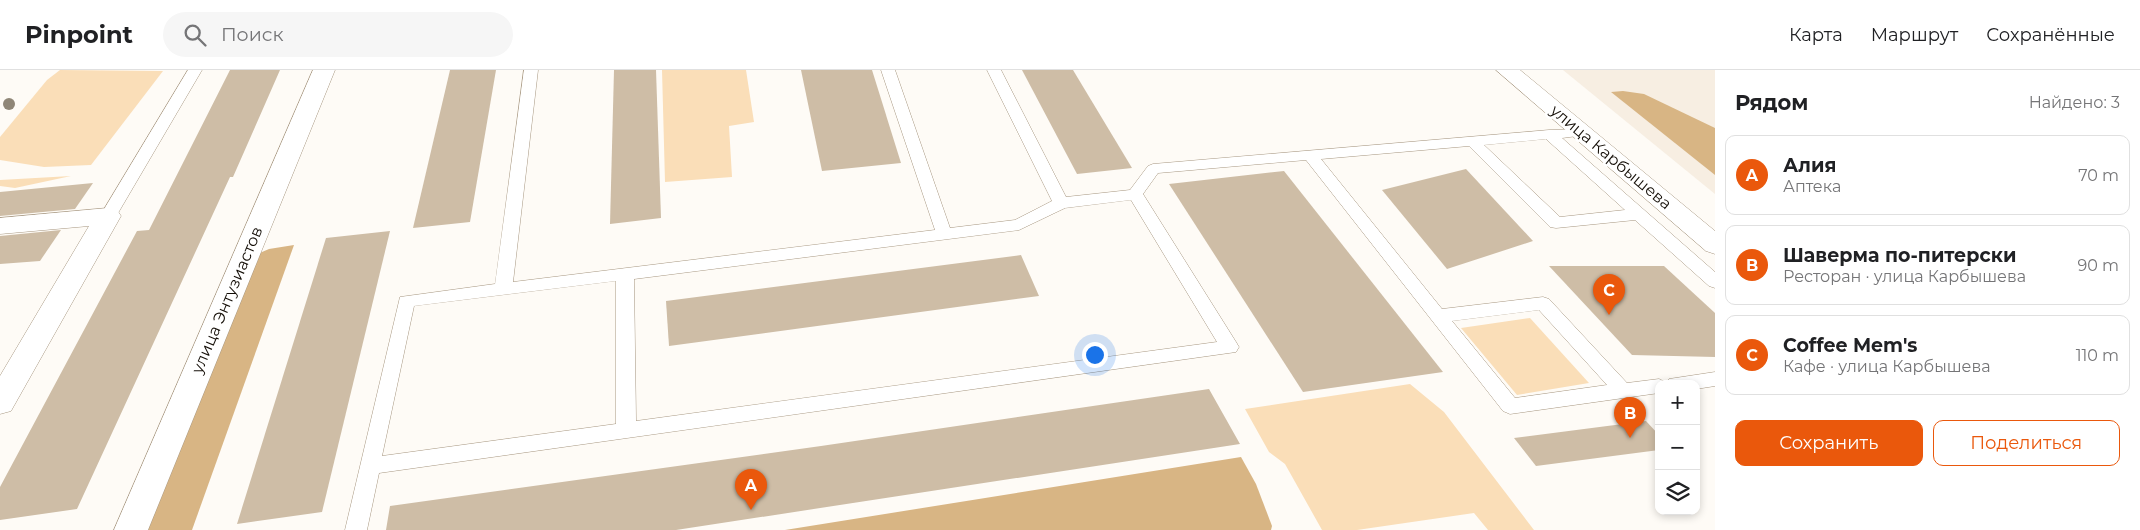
<!DOCTYPE html>
<html lang="ru">
<meta charset="utf-8">
<style>
:root{--surface:#fff;--page:#f6f6f6;--text:#202124;--muted:#757577;--line:#e0e0e0;--accent:#ea580c}
body{margin:0;font-family:Montserrat,sans-serif;background:var(--page);color:var(--text)}
.controls{position:absolute;right:15px;bottom:15px;display:grid;overflow:hidden;border-radius:10px;box-shadow:0 2px 8px #0003}
.controls button{width:45px;height:45px;display:grid;place-items:center;padding:0;border:0;border-bottom:1px solid var(--line);background:var(--surface);color:var(--text);font:25px sans-serif}
.you{position:absolute;left:1094px;top:284px;width:18px;height:18px;margin:-12px;border:4px solid #fff;border-radius:50%;background:#1a73e8;box-shadow:0 0 0 8px #1a73e833}
.badge{display:grid;place-items:center;width:32px;height:32px;border-radius:50%;background:var(--accent);color:#fff;font-size:16px;font-weight:700}
.pin{position:absolute;translate:-50% -41px;filter:drop-shadow(0 1px 2px #0008)}
.pin::after{content:'';position:absolute;top:26px;width:18px;height:15px;background:inherit;clip-path:polygon(0 0,100% 0,50% 100%)}
.list{margin:0;padding:0;list-style:none}
h2{display:flex;justify-content:space-between;align-items:center;height:65px;margin:0;padding:0 20px;font-size:21px}
h2 small{font-size:16px;font-weight:400;color:var(--muted)}
.list li{display:grid;grid-template-columns:32px 1fr auto;gap:15px;align-items:center;box-sizing:border-box;height:80px;margin:0 10px 10px;padding:0 10px;border:1px solid var(--line);border-radius:10px}
.list b{display:block;font-size:19px;white-space:nowrap}
.list p{margin:0;font-size:16px;white-space:nowrap;color:var(--muted)}
.list em{font-size:16px;font-style:normal;color:var(--muted)}
.actions{display:flex;gap:10px;padding:15px 20px}
.actions a{flex:1;padding:11px 0;border:1px solid var(--accent);border-radius:10px;text-align:center;font-size:18px;color:var(--accent)}
.actions .main{background:var(--accent);color:#fff}
.icon{flex:none;width:28px;height:28px;fill:none;stroke:currentColor;stroke-width:2;stroke-linecap:round;stroke-linejoin:round}
.map{position:relative;flex:none;width:1715px;height:460px;overflow:hidden}
header{display:flex;align-items:center;gap:30px;box-sizing:border-box;height:70px;padding:0 25px;background:var(--surface);border-bottom:1px solid var(--line)}
header strong{font-size:24px}
nav{display:flex;gap:28px;margin-inline-start:auto;font-size:18px}
.search{width:350px;height:45px;background:var(--page);display:flex;align-items:center;gap:12px;box-sizing:border-box;padding:0 18px;border-radius:28px;color:var(--muted);font-size:19px}
main{display:flex}
aside{flex:1;background:var(--surface)}
.map>svg:first-child{display:block}
.built{fill:#f7eee2}
.green{fill:#fadeb8}
.forest{fill:#d8b584}
.building{fill:#cebda6}
.lines{fill:none;stroke-linecap:round;stroke-linejoin:round}
.lane-casing{stroke:#a79781;stroke-width:1}
.street-casing{stroke:#a79781;stroke-width:1}
.lane{fill:#fff;fill-rule:evenodd}
.street{fill:#fff;fill-rule:evenodd}
.tree{fill:#8f8677}
.labels{text-anchor:middle;dominant-baseline:central;stroke-width:5;stroke-linejoin:round;paint-order:stroke}
.street-label{font-size:16px;fill:#130d06;stroke:#fff}
</style>
<header>
<strong>Pinpoint</strong>
<div class="search"><svg class="icon" aria-label="search" viewBox="0 0 24 24"><circle cx="10" cy="10" r="6"/><path d="M15 15l6 6"/></svg>Поиск</div>
<nav><a>Карта</a><a>Маршрут</a><a>Сохранённые</a></nav>
</header>
<main>
<div class="map">
<svg width="1715" height="460" viewBox="0 0 1715 460">
<rect width="100%" height="100%" fill="#fefbf6"/>
<!-- built -->
<path class="built" d="M 1563,0 L 1715,0 L 1715,124 Z"/>
<!-- green -->
<g class="green">
<path d="M 60,0 L 163,1 L 91,95 L 44,97 L 0,90 L 0,67 L 47,10 Z"/>
<path d="M 662,0 L 746,0 L 754,52 L 729,56 L 732,107 L 665,112 Z"/>
<path d="M 71,106 L 15,118 L 0,116 L 0,110 Z"/>
<path d="M 1530,248 L 1589,313 L 1517,325 L 1461,258 Z"/>
<path d="M 1410,314 L 1444,342 L 1534,460 L 1488,460 L 1474,443 L 1357,460 L 1322,460 L 1285,394 L 1269,382 L 1245,339 Z"/>
</g>
<!-- forest -->
<g class="forest">
<path d="M 1623,21 L 1644,24 L 1715,58 L 1715,105 L 1611,22 Z"/>
<path d="M 294,175 L 192,460 L 141,460 L 255,185 L 269,179 Z"/>
<path d="M 1241,387 L 1256,414 L 1272,456 L 1271,460 L 785,460 Z"/>
</g>
<!-- building -->
<g class="building">
<path d="M 230,0 L 280,0 L 233,107 L 230,107 L 77,439 L 0,450 L 0,417 L 137,161 L 149,160 Z"/>
<path d="M 450,0 L 496,0 L 470,152 L 413,158 Z"/>
<path d="M 614,0 L 656,0 L 661,148 L 610,154 Z"/>
<path d="M 801,0 L 872,0 L 901,93 L 822,101 Z"/>
<path d="M 1022,0 L 1073,0 L 1132,98 L 1077,104 Z"/>
<path d="M 1466,99 L 1533,171 L 1447,199 L 1382,120 Z"/>
<path d="M 1284,101 L 1443,302 L 1303,322 L 1169,114 Z"/>
<path d="M 93,113 L 75,139 L 0,146 L 0,122 Z"/>
<path d="M 61,160 L 40,191 L 0,194 L 0,166 Z"/>
<path d="M 390,161 L 322,442 L 237,454 L 326,168 Z"/>
<path d="M 1021,185 L 1039,226 L 669,276 L 666,231 Z"/>
<path d="M 1549,196 L 1664,196 L 1715,243 L 1715,287 L 1632,285 Z"/>
<path d="M 1209,319 L 1240,374 L 676,460 L 386,460 L 390,436 L 821,376 Z"/>
<path d="M 1646,351 L 1659,365 L 1659,380 L 1536,396 L 1514,368 Z"/>
</g>
<g class="lines">
<!-- lane casing -->
<g class="lane-casing">
<g id="lane">
<path d="M 188,0 L 202,0 L 114,150 L 108,151 L 102,150 L 100,146 Z"/>
<path d="M 524,0 L 538,0 L 513,212 L 935,160 L 881,0 L 895,0 L 950,158 L 1015,150 L 1052,131 L 987,0 L 1001,0 L 1066,127 L 1130,120 L 1148,96 L 1153,94 L 1549,60 L 1585,59 L 1587,62 L 1585,65 L 1562,68 L 1715,202 L 1715,218 L 1709,216 L 1635,150 L 1556,158 L 1550,157 L 1469,76 L 1321,89 L 1442,239 L 1543,227 L 1549,229 L 1627,313 L 1659,309 L 1667,313 L 1669,309 L 1715,302 L 1715,316 L 1696,319 L 1696,314 L 1659,314 L 1659,323 L 1510,344 L 1503,341 L 1306,90 L 1158,103 L 1143,124 L 1236,272 L 1239,277 L 1236,282 L 379,403 L 367,460 L 345,460 L 400,227 L 495,214 ZM 1546,69 L 1625,140 L 1560,147 L 1484,75 ZM 1131,130 L 1217,272 L 636,351 L 634,209 L 1019,160 L 1065,138 ZM 616,211 L 616,354 L 382,386 L 414,236 ZM 1539,240 L 1607,315 L 1515,328 L 1452,251 Z"/>
</g>
</g>
<!-- street casing -->
<g class="street-casing">
<g id="street">
<path d="M 313,0 L 335,0 L 148,460 L 114,460 Z"/>
<path d="M 1496,0 L 1520,0 L 1715,161 L 1715,184 L 1706,181 Z"/>
<path d="M 108,138 L 117,140 L 121,146 L 11,341 L 0,344 L 0,306 L 89,156 L 0,164 L 0,148 Z"/>
</g>
</g>
<!-- lane -->
<use href="#lane" class="lane"/>
<!-- street -->
<use href="#street" class="street"/>
</g>
<!-- trees -->
<circle class="tree" cx="9" cy="34" r="6"/>
<g class="labels">
<!-- street labels -->
<g class="street-label">
<text transform="translate(1611 87) rotate(40)">улица Карбышева</text>
<text transform="translate(227 230) rotate(-67)">улица Энтузиастов</text>
</g>
</g>
</svg>
<div class="controls">
<button>+</button>
<button>−</button>
<button><svg class="icon" aria-label="layers" viewBox="0 0 24 24"><path d="M12 4l9 5-9 5-9-5zM3 14l9 5 9-5"/></svg></button>
</div>
<div class="you"></div>
<div class="pin badge" style="left:751px;top:440px">A</div>
<div class="pin badge" style="left:1630px;top:368px">B</div>
<div class="pin badge" style="left:1609px;top:245px">C</div>
</div>
<aside>
<h2>Рядом<small>Найдено: 3</small></h2>
<ul class="list">
<li><span class="badge">A</span><div><b>Алия</b><p>Аптека</p></div><em>70 m</em></li>
<li><span class="badge">B</span><div><b>Шаверма по-питерски</b><p>Ресторан · улица Карбышева</p></div><em>90 m</em></li>
<li><span class="badge">C</span><div><b>Coffee Mem's</b><p>Кафе · улица Карбышева</p></div><em>110 m</em></li>
</ul>
<div class="actions"><a class="main">Сохранить</a><a>Поделиться</a></div>
</aside>
</main>
